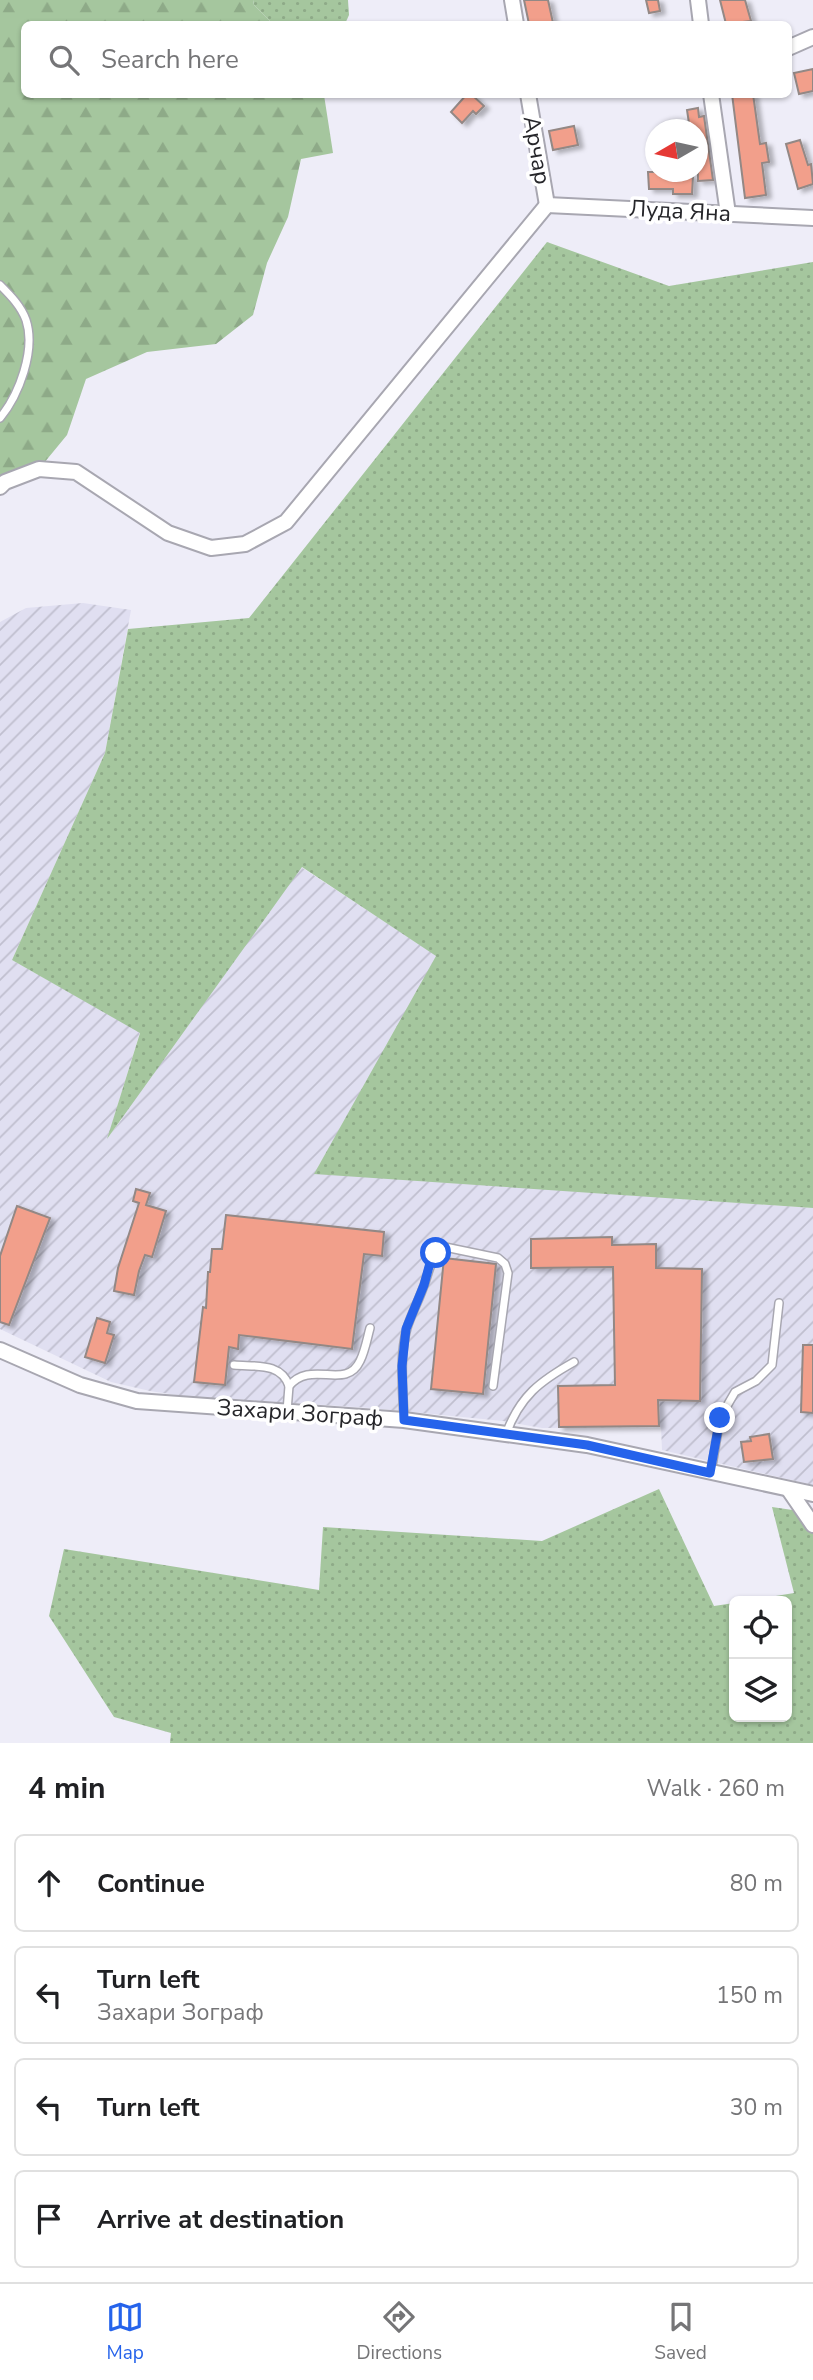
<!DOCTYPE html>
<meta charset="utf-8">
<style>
:root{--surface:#fff;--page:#f6f6f6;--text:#202124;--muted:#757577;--line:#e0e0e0;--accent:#2563eb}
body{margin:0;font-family:"Nunito Sans",sans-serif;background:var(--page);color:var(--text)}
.controls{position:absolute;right:21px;bottom:21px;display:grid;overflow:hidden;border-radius:10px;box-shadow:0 2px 5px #0004}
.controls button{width:63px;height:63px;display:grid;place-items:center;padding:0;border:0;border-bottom:2px solid var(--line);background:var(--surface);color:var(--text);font:35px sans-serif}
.compass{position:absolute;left:645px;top:119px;width:63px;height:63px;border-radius:50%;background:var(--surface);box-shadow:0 2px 5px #0004;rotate:261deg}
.stop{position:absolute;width:21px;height:21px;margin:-16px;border:5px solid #2563eb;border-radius:50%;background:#fff}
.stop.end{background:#2563eb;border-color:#fff;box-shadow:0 2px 7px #0008}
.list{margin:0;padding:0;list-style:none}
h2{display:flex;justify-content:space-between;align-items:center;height:91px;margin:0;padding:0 28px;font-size:30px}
h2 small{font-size:23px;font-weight:400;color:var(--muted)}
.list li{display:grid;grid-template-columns:46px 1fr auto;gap:21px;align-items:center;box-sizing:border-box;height:98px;margin:0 14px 14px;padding:0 14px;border:2px solid var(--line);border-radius:10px}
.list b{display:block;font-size:26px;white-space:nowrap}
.list p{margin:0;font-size:23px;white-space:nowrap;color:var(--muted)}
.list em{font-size:23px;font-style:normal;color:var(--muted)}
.icon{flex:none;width:38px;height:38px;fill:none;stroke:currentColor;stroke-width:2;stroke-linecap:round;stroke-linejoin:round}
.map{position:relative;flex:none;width:813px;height:1743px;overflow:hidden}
.search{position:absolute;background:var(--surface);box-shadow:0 2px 5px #0004;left:21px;right:21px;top:21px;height:77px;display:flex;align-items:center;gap:18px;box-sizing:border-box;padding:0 24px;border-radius:10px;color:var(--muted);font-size:26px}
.sheet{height:539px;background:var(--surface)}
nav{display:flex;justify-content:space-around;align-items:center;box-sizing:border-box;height:98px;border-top:2px solid var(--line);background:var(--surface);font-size:19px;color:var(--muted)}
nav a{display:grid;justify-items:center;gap:4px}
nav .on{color:var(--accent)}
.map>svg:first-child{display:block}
.industrial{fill:url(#industrial-furrows)}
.grass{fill:url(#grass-dots)}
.forest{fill:url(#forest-firs)}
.building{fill:#f29f8b;stroke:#938885;stroke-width:2;filter:url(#shadow)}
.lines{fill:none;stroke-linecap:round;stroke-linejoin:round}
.service-casing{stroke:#a8a7b1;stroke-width:10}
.minor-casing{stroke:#a8a7b1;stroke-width:18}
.service{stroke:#fff;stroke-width:7}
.minor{stroke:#fff;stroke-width:14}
.route{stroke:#2563eb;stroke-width:9}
.labels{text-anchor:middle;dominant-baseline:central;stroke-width:7;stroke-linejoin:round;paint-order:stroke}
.street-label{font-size:23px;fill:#26262a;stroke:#fff}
</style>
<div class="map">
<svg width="813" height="1743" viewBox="0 0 813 1743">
<defs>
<pattern id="industrial-furrows" width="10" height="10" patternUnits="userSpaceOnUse" patternTransform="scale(1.75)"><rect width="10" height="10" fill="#e0dff1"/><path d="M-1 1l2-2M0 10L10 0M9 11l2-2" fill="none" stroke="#c0bfcf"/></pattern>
<pattern id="grass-dots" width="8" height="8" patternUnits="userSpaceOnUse" patternTransform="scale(1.75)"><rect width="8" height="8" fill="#a5c69e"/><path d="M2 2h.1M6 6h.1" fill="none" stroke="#8eaa88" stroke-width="1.8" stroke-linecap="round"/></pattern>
<pattern id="forest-firs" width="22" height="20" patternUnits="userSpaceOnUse" patternTransform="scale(1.75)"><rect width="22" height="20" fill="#a5c69e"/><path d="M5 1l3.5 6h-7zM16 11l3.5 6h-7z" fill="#8eaa88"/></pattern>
<filter id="shadow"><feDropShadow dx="5" dy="3" stdDeviation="2" flood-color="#0004"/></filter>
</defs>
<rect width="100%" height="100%" fill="#eeedf8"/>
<!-- industrial -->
<path class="industrial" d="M 83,603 L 131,610 L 105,753 L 12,960 L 140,1032 L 108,1137 L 122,1119 L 120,1117 L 301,867 L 437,956 L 315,1173 L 813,1208 L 813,1485 L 662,1450 L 661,1427 L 542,1428 L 503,1421 L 371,1408 L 183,1396 L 150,1391 L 111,1382 L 0,1329 L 0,622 L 26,608 Z"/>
<!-- grass -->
<g class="grass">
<path d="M 253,0 L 348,0 L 349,15 L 345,24 L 273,24 L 254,5 Z"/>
<path d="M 547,242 L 669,286 L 813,262 L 813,1208 L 314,1174 L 436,956 L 302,867 L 107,1139 L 140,1033 L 12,960 L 105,753 L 128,629 L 249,618 Z"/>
<path d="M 659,1489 L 714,1606 L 734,1603 L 734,1717 L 787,1717 L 787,1601 L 745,1601 L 794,1593 L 772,1507 L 813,1513 L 813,1743 L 170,1743 L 171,1733 L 114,1717 L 49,1616 L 64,1549 L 319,1590 L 323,1527 L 542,1541 Z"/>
</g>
<!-- forest -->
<path class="forest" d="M 0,0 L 253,0 L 254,5 L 273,24 L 24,24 L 24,94 L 324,95 L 333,153 L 301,159 L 288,217 L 267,263 L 253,315 L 216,344 L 147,352 L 86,379 L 67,435 L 39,469 L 0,487 Z"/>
<!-- building -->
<g class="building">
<path d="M 524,0 L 548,0 L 553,23 L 529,24 Z"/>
<path d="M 646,0 L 658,0 L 660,11 L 649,13 Z"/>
<path d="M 720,0 L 745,0 L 751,21 L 726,24 Z"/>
<path d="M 813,69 L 813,91 L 799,94 L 794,73 Z"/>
<path d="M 467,94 L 471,94 L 484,106 L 476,114 L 473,111 L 462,123 L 451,112 Z"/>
<path d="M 732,94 L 753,94 L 760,144 L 766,143 L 769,162 L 762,163 L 766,195 L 745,198 Z"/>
<path d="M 698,108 L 699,117 L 704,116 L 713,180 L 698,181 L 697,130 L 690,130 L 687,110 Z"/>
<path d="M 574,126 L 578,145 L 553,150 L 549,131 Z"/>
<path d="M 800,140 L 808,165 L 811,164 L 813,184 L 798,189 L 786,144 Z"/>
<path d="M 648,172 L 668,172 L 668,175 L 693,176 L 692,194 L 673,194 L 673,189 L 649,189 Z"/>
<path d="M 136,1189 L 150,1193 L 146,1205 L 166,1211 L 152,1257 L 145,1255 L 139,1271 L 134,1295 L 114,1291 L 118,1268 L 139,1203 L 133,1201 Z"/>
<path d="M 17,1206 L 50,1218 L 9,1325 L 0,1322 L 0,1256 Z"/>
<path d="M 226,1215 L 384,1232 L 382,1256 L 364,1254 L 352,1349 L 239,1335 L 238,1349 L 229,1347 L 225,1385 L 194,1382 L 203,1307 L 206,1308 L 208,1272 L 210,1272 L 212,1249 L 222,1249 Z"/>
<path d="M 612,1237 L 612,1245 L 656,1244 L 656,1268 L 702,1269 L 700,1401 L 658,1400 L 659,1426 L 559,1427 L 558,1386 L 615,1385 L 613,1267 L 531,1268 L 531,1239 Z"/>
<path d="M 444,1258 L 496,1264 L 483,1394 L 431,1389 Z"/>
<path d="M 97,1318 L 110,1322 L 107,1333 L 114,1335 L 105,1363 L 85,1357 Z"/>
<path d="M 803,1345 L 813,1345 L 813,1413 L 801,1412 Z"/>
<path d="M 769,1434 L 773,1459 L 744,1462 L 741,1442 L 751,1441 L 750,1437 Z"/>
</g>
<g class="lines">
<!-- service casing -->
<g class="service-casing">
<g id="service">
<path d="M 0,285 C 10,295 21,306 26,320 C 36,350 19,395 0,418"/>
<path d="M 234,1365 C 255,1367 281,1362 289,1386"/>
<path d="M 287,1411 L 289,1386 C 311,1359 346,1391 360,1361 C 365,1351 367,1339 370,1328"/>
<path d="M 404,1420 C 403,1390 399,1357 407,1328 C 411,1315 418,1302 423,1288 C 430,1271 429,1258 445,1247 L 498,1258 L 505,1264 L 508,1273 L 493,1386"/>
<path d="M 506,1434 C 520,1396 540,1381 574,1362"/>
<path d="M 711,1472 L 720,1418 L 735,1392 L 756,1381 L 772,1365 L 779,1303"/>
</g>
</g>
<!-- minor casing -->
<g class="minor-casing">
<g id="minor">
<path d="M 512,0 L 516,24"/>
<path d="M 698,0 L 701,24"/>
<path d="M 788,48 L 813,37"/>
<path d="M 528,94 L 547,205"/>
<path d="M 711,94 L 728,214"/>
<path d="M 547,205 L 813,218"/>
<path d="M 0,487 L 5,482 L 39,469 L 76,472 L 168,533 L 211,548 L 245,544 L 286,522 L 547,205"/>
<path d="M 0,1350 L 80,1385 L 137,1401 L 404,1420 L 506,1434 L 587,1445 L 813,1494"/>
<path d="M 789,1490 L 813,1525"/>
</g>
</g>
<!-- service -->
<use href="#service" class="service"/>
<!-- minor -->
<use href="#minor" class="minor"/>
</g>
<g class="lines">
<!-- route -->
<path class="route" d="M 436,1253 L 430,1263 L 424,1285 L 406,1329 L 402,1366 L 404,1420 L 587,1445 L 710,1473 L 720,1418"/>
</g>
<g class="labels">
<!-- street labels -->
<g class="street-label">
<text transform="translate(537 150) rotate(80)">Арчар</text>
<text transform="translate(680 211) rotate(3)">Луда Яна</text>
<text transform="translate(300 1413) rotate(4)">Захари Зограф</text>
</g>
</g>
</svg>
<div class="controls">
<button><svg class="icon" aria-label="locate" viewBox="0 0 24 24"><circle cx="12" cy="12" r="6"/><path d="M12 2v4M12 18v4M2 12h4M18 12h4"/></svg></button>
<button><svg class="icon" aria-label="layers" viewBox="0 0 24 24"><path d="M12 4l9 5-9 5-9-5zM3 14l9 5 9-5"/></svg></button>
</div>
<svg class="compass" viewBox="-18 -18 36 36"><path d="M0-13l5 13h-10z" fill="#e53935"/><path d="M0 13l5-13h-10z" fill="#757577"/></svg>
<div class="stop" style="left:436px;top:1253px"></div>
<div class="stop end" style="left:720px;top:1418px"></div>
<div class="search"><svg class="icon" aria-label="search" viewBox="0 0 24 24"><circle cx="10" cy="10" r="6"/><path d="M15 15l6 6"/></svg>Search here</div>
</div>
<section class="sheet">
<h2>4 min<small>Walk · 260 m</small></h2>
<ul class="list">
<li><svg class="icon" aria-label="ahead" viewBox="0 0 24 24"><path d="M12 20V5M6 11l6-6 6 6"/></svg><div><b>Continue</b></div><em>80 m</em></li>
<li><svg class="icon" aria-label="left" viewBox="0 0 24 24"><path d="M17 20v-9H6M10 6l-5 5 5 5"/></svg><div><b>Turn left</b><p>Захари Зограф</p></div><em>150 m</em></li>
<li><svg class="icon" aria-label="left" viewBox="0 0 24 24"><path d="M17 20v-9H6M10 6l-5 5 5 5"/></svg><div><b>Turn left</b></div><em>30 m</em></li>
<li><svg class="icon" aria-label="arrive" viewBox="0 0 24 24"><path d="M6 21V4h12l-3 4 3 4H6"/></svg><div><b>Arrive at destination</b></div></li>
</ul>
</section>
<nav>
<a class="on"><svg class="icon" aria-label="map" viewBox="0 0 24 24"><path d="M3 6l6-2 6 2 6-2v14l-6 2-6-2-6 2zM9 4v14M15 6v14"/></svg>Map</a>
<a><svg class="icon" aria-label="directions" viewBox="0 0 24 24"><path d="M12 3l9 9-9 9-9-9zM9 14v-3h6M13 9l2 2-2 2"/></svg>Directions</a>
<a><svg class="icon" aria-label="saved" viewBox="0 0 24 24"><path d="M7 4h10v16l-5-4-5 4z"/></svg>Saved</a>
</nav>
